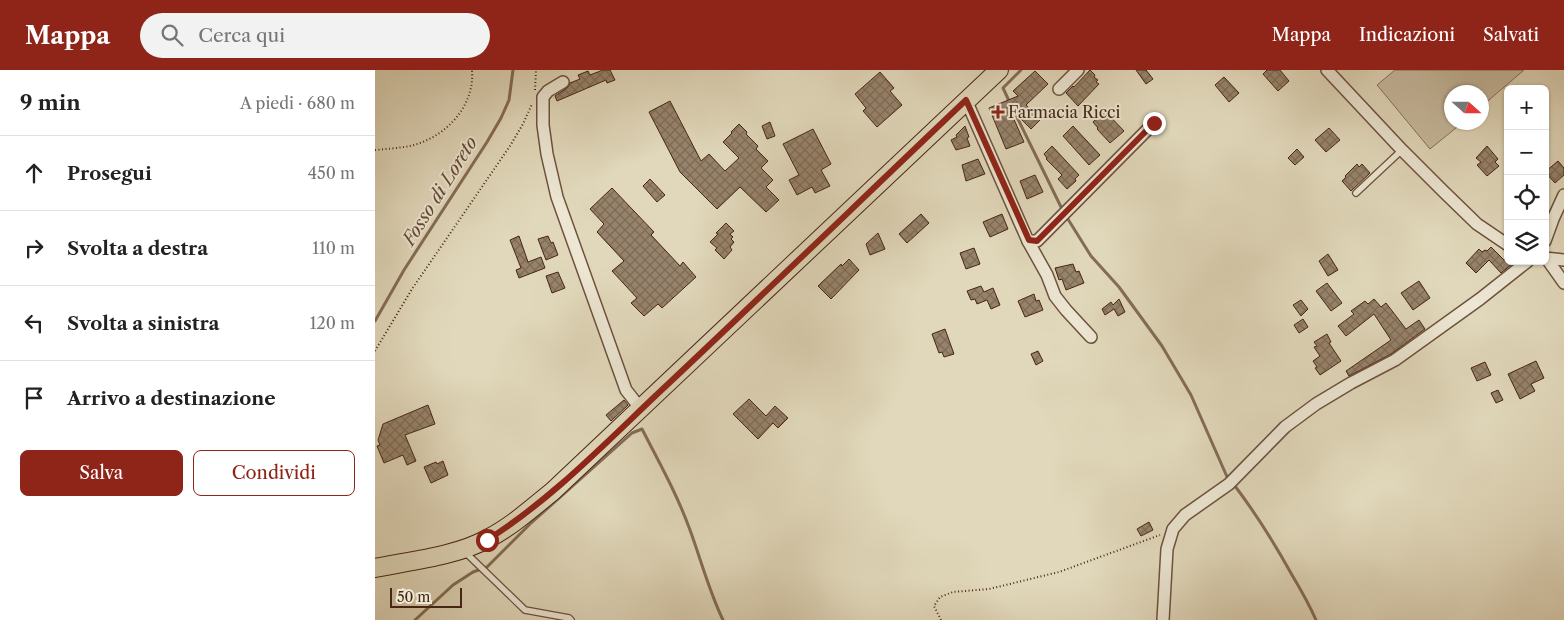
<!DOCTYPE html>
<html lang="it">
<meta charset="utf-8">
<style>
:root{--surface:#fff;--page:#f2f2f2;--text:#222;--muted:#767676;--line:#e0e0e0;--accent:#8f2418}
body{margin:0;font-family:"Libre Caslon Text",serif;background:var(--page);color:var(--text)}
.controls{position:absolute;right:15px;top:15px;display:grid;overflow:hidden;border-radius:8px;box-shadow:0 1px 4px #0004}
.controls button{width:45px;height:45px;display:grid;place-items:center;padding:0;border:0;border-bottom:1px solid var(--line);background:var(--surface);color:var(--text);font:25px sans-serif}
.compass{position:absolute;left:1069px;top:15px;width:45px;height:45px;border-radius:50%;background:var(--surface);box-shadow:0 1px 4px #0004;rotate:111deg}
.scale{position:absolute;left:15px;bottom:12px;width:72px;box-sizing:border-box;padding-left:5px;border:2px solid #472614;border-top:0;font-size:14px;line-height:18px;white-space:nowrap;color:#472614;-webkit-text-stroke:4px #ece6d3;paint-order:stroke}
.stop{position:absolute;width:15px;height:15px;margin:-11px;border:4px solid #8f2418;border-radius:50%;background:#fff}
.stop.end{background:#8f2418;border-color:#fff;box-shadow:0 1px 5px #0008}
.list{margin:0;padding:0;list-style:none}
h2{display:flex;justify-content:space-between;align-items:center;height:65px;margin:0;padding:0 20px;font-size:21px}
h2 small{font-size:16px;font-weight:400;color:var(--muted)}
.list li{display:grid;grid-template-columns:32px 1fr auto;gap:15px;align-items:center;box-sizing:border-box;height:75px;padding:0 20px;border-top:1px solid var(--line)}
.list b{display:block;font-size:19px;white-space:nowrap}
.list em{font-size:16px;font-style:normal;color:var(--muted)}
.actions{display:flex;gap:10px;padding:15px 20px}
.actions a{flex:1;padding:11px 0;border:1px solid var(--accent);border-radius:8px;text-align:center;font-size:18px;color:var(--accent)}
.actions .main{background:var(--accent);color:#fff}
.icon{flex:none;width:28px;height:28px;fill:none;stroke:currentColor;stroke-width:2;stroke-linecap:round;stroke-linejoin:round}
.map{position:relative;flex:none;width:1189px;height:550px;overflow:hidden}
header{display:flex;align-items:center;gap:30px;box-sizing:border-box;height:70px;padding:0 25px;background:var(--accent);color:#fff}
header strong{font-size:24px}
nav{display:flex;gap:28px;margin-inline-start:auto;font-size:18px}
.search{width:350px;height:45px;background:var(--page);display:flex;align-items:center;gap:12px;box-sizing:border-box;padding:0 18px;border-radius:28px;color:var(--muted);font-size:19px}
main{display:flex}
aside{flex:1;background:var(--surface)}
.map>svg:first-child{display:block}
.green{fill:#c7ba9f;stroke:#87705a}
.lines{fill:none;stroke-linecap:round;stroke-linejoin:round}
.stream{stroke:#846c56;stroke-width:3}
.building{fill:url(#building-cross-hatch);stroke:#472614}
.lane-casing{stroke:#6e523e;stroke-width:8}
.street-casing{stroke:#6e523e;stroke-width:14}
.primary-casing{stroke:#472614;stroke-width:20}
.path{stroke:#472614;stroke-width:2;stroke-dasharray:1 2.5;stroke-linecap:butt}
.lane{stroke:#ece6d3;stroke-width:5.5}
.street{stroke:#ece6d3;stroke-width:11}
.primary{stroke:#e1d8bb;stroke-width:18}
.route{stroke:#8f2418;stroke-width:6}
.poi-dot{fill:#8f2418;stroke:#ece6d3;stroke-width:2}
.labels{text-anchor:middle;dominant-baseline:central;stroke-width:4;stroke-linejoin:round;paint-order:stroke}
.poi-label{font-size:16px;fill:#472614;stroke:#ece6d3;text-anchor:start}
.water-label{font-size:18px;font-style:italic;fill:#664935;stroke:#ece6d3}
</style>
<header>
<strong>Mappa</strong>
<div class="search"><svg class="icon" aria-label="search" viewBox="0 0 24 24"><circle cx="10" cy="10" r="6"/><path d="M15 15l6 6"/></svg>Cerca qui</div>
<nav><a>Mappa</a><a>Indicazioni</a><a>Salvati</a></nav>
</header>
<main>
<aside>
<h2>9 min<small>A piedi · 680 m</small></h2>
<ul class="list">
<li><svg class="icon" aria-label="ahead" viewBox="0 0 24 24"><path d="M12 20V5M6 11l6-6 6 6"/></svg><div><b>Prosegui</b></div><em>450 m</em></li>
<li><svg class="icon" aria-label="right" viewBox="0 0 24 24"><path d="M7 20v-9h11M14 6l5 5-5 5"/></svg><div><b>Svolta a destra</b></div><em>110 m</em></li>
<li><svg class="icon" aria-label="left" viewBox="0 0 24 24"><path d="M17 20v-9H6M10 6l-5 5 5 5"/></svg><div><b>Svolta a sinistra</b></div><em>120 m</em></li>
<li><svg class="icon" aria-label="arrive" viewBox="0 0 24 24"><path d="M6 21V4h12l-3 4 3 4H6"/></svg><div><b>Arrivo a destinazione</b></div></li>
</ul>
<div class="actions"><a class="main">Salva</a><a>Condividi</a></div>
</aside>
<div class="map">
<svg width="1189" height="550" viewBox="0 0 1189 550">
<defs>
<pattern id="building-cross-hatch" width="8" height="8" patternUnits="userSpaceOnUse" patternTransform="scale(1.25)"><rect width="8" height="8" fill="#97836b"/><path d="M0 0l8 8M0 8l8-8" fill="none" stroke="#7d6b57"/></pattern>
</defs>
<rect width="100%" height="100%" fill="#e1d8bb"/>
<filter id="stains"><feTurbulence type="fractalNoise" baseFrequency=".004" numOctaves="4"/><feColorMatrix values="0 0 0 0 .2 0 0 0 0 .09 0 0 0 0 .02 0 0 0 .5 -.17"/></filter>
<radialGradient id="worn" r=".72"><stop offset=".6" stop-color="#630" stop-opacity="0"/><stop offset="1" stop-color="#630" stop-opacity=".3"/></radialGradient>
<!-- green -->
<path class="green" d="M 1020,0 L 1149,0 L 1107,36 L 1106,22 L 1076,22 L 1076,52 L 1087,53 L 1055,79 L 1002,15 Z"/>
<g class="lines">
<!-- stream -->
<g class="stream">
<path d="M 635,33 L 628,18 L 646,0"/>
<path d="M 639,41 L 688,141"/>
<path d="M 691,146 L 716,186 L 744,217 L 787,276 L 816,325 L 853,409"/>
<path d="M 0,251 L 29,200 L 112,72 L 126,48 L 134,30 L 138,0"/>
<path d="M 860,416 C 881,444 900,474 917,505 C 926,520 934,534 941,550"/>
<path d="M 40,550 L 78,515 L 98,502 L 112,497 L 155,454 L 257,363 L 267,359 C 284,392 302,424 315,460 C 326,490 334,521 348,550"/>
</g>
</g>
<!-- building -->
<g class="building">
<path d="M 228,0 L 235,0 L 240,10 L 232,13 L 231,10 L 182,31 L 180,26 L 192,18 L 195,13 L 205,9 L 203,5 L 213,1 L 215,5 Z"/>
<path d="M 715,0 L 720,5 L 719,7 L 723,10 L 721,12 L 724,14 L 703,36 L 691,23 L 698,16 L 699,17 Z"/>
<path d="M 761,0 L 771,0 L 778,9 L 771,14 Z"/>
<path d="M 892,0 L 905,0 L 914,11 L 903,21 L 888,4 Z"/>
<path d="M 660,1 L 673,14 L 651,35 L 666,49 L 656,59 L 633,36 L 649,72 L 631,79 L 614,38 L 643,26 L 638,21 Z"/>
<path d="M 505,2 L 519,18 L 515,21 L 527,35 L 502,57 L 488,41 L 491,38 L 480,24 Z"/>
<path d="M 849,7 L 864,23 L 854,32 L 840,15 Z"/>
<path d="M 295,31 L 326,91 L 334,84 L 350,101 L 364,88 L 348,72 L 357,63 L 356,62 L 364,54 L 372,62 L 371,64 L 383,76 L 381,79 L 393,91 L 386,98 L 398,110 L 391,117 L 404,130 L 391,142 L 365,117 L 342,139 L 305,102 L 274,42 Z"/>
<path d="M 730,41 L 749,61 L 735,73 L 722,59 L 723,58 L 718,52 Z"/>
<path d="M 395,52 L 400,66 L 392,69 L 387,56 Z"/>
<path d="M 590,56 L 594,67 L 592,68 L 595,76 L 581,80 L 576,70 L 582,67 L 581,65 Z"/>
<path d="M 698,56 L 725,85 L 714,95 L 688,66 Z"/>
<path d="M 954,58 L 965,70 L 951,82 L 940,70 Z"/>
<path d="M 438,59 L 456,94 L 446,100 L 455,116 L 440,123 L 437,117 L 422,125 L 414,110 L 424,105 L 408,74 Z"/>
<path d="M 677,76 L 704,105 L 700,109 L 701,111 L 692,119 L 683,109 L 687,105 L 671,89 L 672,88 L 669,84 Z"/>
<path d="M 1112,76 L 1123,89 L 1120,92 L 1124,96 L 1112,106 L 1102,95 L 1106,92 L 1101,88 Z"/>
<path d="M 922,79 L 929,87 L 920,95 L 913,88 Z"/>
<path d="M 603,89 L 610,104 L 591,111 L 587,95 Z"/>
<path d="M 1183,91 L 1189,98 L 1189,105 L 1180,113 L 1170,102 Z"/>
<path d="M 982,94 L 984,97 L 987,94 L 995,103 L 976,121 L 967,111 L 971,107 L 970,106 Z"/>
<path d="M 660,105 L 668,122 L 652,129 L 645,111 Z"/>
<path d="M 275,109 L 290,125 L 282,132 L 268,116 Z"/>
<path d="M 237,118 L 279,162 L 276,165 L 305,196 L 308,192 L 321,207 L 287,238 L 283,234 L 269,246 L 256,233 L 262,228 L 237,201 L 249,191 L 222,162 L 229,154 L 215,139 Z"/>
<path d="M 546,144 L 554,153 L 532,173 L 524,164 Z"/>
<path d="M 627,144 L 633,159 L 615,167 L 608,152 Z"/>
<path d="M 351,153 L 359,161 L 355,164 L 358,167 L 356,169 L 359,172 L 355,177 L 357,180 L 349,189 L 340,180 L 342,178 L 335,172 L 343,164 L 341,163 Z"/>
<path d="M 503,163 L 510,179 L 495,185 L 491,174 Z"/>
<path d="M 144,166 L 153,192 L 166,187 L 170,198 L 144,208 L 141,200 L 146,198 L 135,170 Z"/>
<path d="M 173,166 L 176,173 L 178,172 L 183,185 L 171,190 L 163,169 Z"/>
<path d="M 1116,177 L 1129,190 L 1132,188 L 1133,191 L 1137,194 L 1126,203 L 1114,190 L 1101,203 L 1091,193 L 1104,179 L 1107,182 L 1110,180 L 1112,181 Z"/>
<path d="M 599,178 L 605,194 L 591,199 L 585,183 Z"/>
<path d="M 953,184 L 963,200 L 953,206 L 944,191 Z"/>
<path d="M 474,189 L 484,200 L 456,229 L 443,216 L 466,194 L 467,196 Z"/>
<path d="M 698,194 L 701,202 L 704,201 L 709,213 L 691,220 L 687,209 L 684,210 L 680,198 Z"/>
<path d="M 183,202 L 190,218 L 177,223 L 171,206 Z"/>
<path d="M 1044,211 L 1055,228 L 1038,240 L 1026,223 Z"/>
<path d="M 952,213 L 967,233 L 956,241 L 941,221 Z"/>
<path d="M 606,216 L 609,222 L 618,218 L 625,235 L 616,239 L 612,230 L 602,234 L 600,229 L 596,230 L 592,221 Z"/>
<path d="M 659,224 L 661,231 L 664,230 L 668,240 L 650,247 L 643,231 Z"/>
<path d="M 744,229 L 750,242 L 743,246 L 739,239 L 730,245 L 727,239 L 736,232 L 738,235 Z"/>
<path d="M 999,229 L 1006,237 L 1011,233 L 1031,259 L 1044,250 L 1050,259 L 1016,284 L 974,306 L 971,301 L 1016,270 L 999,244 L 971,266 L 963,256 L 979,244 L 976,241 L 990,231 L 993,234 Z"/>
<path d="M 926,230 L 933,239 L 926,246 L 918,235 Z"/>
<path d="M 928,249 L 933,257 L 924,263 L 919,255 Z"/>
<path d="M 570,259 L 579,284 L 569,287 L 567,282 L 564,283 L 557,264 Z"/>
<path d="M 952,264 L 956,272 L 954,273 L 966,291 L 945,305 L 940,298 L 942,297 L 938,291 L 945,286 L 939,277 L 942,276 L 939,272 Z"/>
<path d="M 663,281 L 668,291 L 661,295 L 656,284 Z"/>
<path d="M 1161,291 L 1169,308 L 1156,314 L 1160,321 L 1145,329 L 1133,304 Z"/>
<path d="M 1110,292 L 1116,305 L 1102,311 L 1096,298 Z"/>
<path d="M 1123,320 L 1128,330 L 1121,333 L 1116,323 Z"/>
<path d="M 374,329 L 391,346 L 400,336 L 413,348 L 403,358 L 398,353 L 383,369 L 358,344 Z"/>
<path d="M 249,330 L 253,335 L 236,351 L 231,345 Z"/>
<path d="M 53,335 L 60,354 L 30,365 L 41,391 L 32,395 L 28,385 L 9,393 L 2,376 L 5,375 L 3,370 L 8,354 Z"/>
<path d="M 68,391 L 73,405 L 56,413 L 49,397 L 61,392 L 62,394 Z"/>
<path d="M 774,452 L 778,460 L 766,466 L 762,459 Z"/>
</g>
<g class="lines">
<!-- lane casing -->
<g class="lane-casing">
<g id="lane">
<path d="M 981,123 L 1027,80"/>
<path d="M 89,481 L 150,540 L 194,548 L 196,550"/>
</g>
</g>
<!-- street casing -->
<g class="street-casing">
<g id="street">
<path d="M 952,0 L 1027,80 L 1068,121 L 1102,154 L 1133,175"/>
<path d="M 188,12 L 173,21 L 168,27 L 168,55 L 172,84 L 182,127 L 251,320 L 266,339"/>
<path d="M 684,19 L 703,0"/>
<path d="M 591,30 L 653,171 L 662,171 L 779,53"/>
<path d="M 653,171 L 672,205 L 680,226 L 691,240 L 716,267"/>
<path d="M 1170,171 L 1178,149 L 1189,125"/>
<path d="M 1170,188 L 1189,190"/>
<path d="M 1172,189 L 1189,213"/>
<path d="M 788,550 L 792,479 L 798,459 L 810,445 L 854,414 L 910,357 L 941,334 L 976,313 L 1020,290 L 1105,229 L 1153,191"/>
</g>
</g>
<!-- primary casing -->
<g class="primary-casing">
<path id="primary" d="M 0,498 C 34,491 82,486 112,469 C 136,457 157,438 178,421 L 624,0"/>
</g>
<!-- path -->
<g class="path">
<path d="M 160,20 L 161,0"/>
<path d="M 0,80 C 12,79 24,78 35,76 C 70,68 100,37 97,0"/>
<path d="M 0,281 L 37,219 L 135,76 L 148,54 L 157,34"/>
<path d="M 566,550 L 559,536 L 565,527 L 578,522 L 614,519 L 684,502 L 785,465"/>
</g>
<!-- lane -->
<use href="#lane" class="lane"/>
<!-- street -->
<use href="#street" class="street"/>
<!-- primary -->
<use href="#primary" class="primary"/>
</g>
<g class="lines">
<!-- route -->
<path class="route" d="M 112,470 C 179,428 234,369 292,315 C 392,221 491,125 591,30 L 654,170 L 662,171 L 779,53"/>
</g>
<!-- markers -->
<path class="poi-dot" d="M620.5 34.5h5v5h5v5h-5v5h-5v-5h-5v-5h5z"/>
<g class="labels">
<!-- poi labels -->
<g class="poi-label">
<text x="633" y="42">Farmacia Ricci</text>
</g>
<!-- water labels -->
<g class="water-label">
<text transform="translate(65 121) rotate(-58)">Fosso di Loreto</text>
</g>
</g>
<rect width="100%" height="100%" filter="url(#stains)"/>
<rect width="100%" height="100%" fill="url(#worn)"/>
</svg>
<div class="controls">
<button>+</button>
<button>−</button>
<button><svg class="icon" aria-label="locate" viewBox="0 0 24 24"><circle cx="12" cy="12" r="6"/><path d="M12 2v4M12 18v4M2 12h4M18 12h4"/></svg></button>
<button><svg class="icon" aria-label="layers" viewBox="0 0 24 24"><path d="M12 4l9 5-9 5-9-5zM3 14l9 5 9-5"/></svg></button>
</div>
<svg class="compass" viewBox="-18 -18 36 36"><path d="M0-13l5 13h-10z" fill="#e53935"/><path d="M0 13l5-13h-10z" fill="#767676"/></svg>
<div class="scale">50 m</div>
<div class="stop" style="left:112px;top:470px"></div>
<div class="stop end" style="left:779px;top:53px"></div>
</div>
</main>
